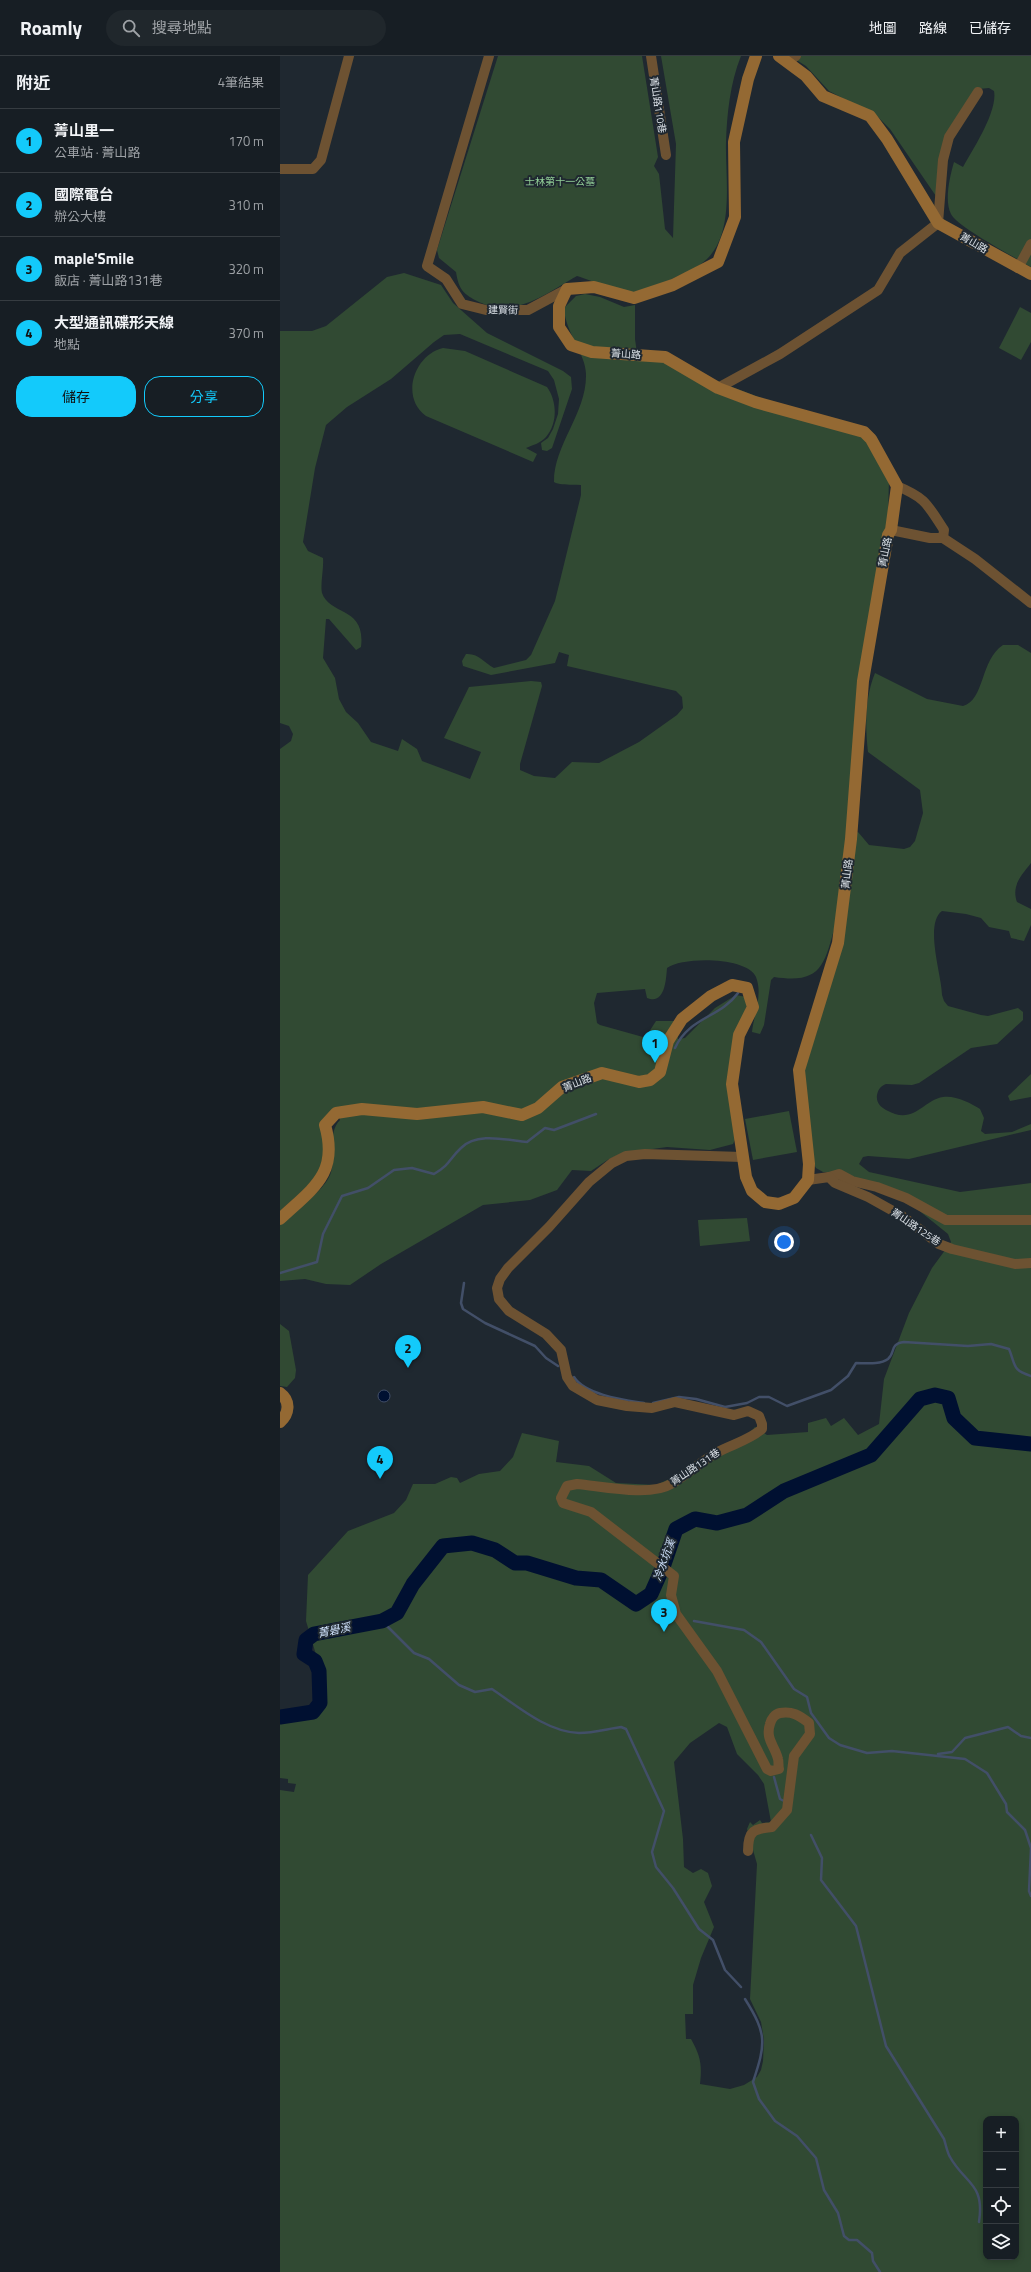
<!DOCTYPE html>
<html lang="zh-TW">
<meta charset="utf-8">
<style>
:root{--surface:#171e24;--page:#20272c;--text:#f1f3f6;--muted:#9ea2a6;--line:#363c41;--accent:#13cafb}
body{margin:0;font-family:"Titillium Web","Noto Sans TC",sans-serif;background:var(--page);color:var(--text)}
.controls{position:absolute;right:12px;bottom:12px;display:grid;overflow:hidden;border-radius:8px;box-shadow:0 2px 6px #0003}
.controls button{width:36px;height:36px;display:grid;place-items:center;padding:0;border:0;border-bottom:1px solid var(--line);background:var(--surface);color:var(--text);font:20px sans-serif}
.you{position:absolute;left:504px;top:1186px;width:14px;height:14px;margin:-10px;border:3px solid #fff;border-radius:50%;background:#1a73e8;box-shadow:0 0 0 6px #1a73e833}
.badge{display:grid;place-items:center;width:26px;height:26px;border-radius:50%;background:var(--accent);color:#111;font-size:13px;font-weight:700}
.pin{position:absolute;translate:-50% -33px;filter:drop-shadow(0 1px 2px #0008)}
.pin::after{content:'';position:absolute;top:21px;width:14px;height:12px;background:inherit;clip-path:polygon(0 0,100% 0,50% 100%)}
.list{margin:0;padding:0;list-style:none}
h2{display:flex;justify-content:space-between;align-items:center;height:52px;margin:0;padding:0 16px;font-size:17px}
h2 small{font-size:13px;font-weight:400;color:var(--muted)}
.list li{display:grid;grid-template-columns:26px 1fr auto;gap:12px;align-items:center;box-sizing:border-box;height:64px;padding:0 16px;border-top:1px solid var(--line)}
.list b{display:block;font-size:15px;white-space:nowrap}
.list p{margin:0;font-size:13px;white-space:nowrap;color:var(--muted)}
.list em{font-size:13px;font-style:normal;color:var(--muted)}
.actions{display:flex;gap:8px;padding:12px 16px}
.actions a{flex:1;padding:9px 0;border:1px solid var(--accent);border-radius:16px;text-align:center;font-size:14px;color:var(--accent)}
.actions .main{background:var(--accent);color:#111}
.icon{flex:none;width:22px;height:22px;fill:none;stroke:currentColor;stroke-width:2;stroke-linecap:round;stroke-linejoin:round}
.map{position:relative;flex:none;width:751px;height:2216px;overflow:hidden}
header{display:flex;align-items:center;gap:24px;box-sizing:border-box;height:56px;padding:0 20px;background:var(--surface);border-bottom:1px solid var(--line)}
header strong{font-size:19px}
nav{display:flex;gap:22px;margin-inline-start:auto;font-size:14px}
.search{width:280px;height:36px;background:var(--page);display:flex;align-items:center;gap:10px;box-sizing:border-box;padding:0 14px;border-radius:22px;color:var(--muted);font-size:15px}
main{display:flex}
aside{flex:1;background:var(--surface)}
.map>svg:first-child{display:block}
.green{fill:#314a33;fill-rule:evenodd}
.water{fill:#001031;stroke:#424f68}
.lines{fill:none;stroke-linecap:round;stroke-linejoin:round}
.stream{stroke:#424f68;stroke-width:2.5}
.river{stroke:#001031;stroke-width:15}
.street{stroke:#6d5232;stroke-width:10}
.secondary{stroke:#946933;stroke-width:12}
.labels{text-anchor:middle;dominant-baseline:central;stroke-width:4;stroke-linejoin:round;paint-order:stroke}
.street-label{font-size:10px;fill:#dbe1e7;stroke:#1f2830}
.park-label{font-size:10px;fill:#93d098;stroke:#1f2830}
.water-label{font-size:11px;font-style:italic;fill:#cee0fa;stroke:#1f2830}
</style>
<header>
<strong>Roamly</strong>
<div class="search"><svg class="icon" aria-label="search" viewBox="0 0 24 24"><circle cx="10" cy="10" r="6"/><path d="M15 15l6 6"/></svg>搜尋地點</div>
<nav><a>地圖</a><a>路線</a><a>已儲存</a></nav>
</header>
<main>
<aside>
<h2>附近<small>4筆結果</small></h2>
<ul class="list">
<li><span class="badge">1</span><div><b>菁山里一</b><p>公車站 · 菁山路</p></div><em>170 m</em></li>
<li><span class="badge">2</span><div><b>國際電台</b><p>辦公大樓</p></div><em>310 m</em></li>
<li><span class="badge">3</span><div><b>maple'Smile</b><p>飯店 · 菁山路131巷</p></div><em>320 m</em></li>
<li><span class="badge">4</span><div><b>大型通訊碟形天線</b><p>地點</p></div><em>370 m</em></li>
</ul>
<div class="actions"><a class="main">儲存</a><a>分享</a></div>
</aside>
<div class="map">
<svg width="751" height="2216" viewBox="0 0 751 2216">
<rect width="100%" height="100%" fill="#1f2830"/>
<!-- green -->
<g class="green">
<path d="M 218,0 L 362,0 L 378,101 L 374,110 L 379,118 L 385,173 L 393,182 L 396,88 L 381,0 L 461,0 C 450,27 447,58 446,86 C 445,121 455,176 427,203 C 419,211 407,216 398,220 C 387,225 376,233 365,236 C 344,241 317,226 297,220 C 267,237 235,263 199,246 C 183,238 179,234 176,216 L 159,202 L 157,194 Z"/>
<path d="M 510,0 L 751,0 L 751,211 C 736,202 676,170 671,158 C 664,145 670,120 674,106 L 683,111 C 693,93 718,55 714,35 L 709,32 L 698,33 L 671,73 L 658,143 L 610,73 L 597,60 L 549,35 L 526,10 Z"/>
<path d="M 124,217 L 161,229 L 173,247 L 207,277 L 283,315 L 291,321 L 292,333 L 272,392 L 267,395 L 262,394 L 261,387 L 268,382 L 273,373 L 278,358 L 279,343 L 274,324 L 268,315 L 180,278 L 164,279 L 154,286 L 111,323 L 67,351 L 46,369 L 35,412 L 23,486 L 28,495 L 43,502 C 44,512 40,529 42,537 C 50,560 86,550 81,591 L 76,594 L 49,563 L 46,563 L 43,602 L 55,622 L 59,643 L 66,656 L 78,667 L 91,686 L 118,695 L 122,683 L 137,693 L 142,705 L 190,723 L 201,696 L 164,682 L 189,631 L 251,625 L 261,626 L 262,630 L 240,708 L 240,714 L 254,720 L 275,722 L 292,706 L 319,707 L 359,686 L 397,659 L 403,652 L 402,641 L 396,635 L 287,610 L 289,599 L 279,596 L 275,607 L 211,619 L 183,610 L 182,605 L 186,598 C 199,597 204,607 214,612 L 246,604 L 251,599 L 275,545 L 301,439 L 301,429 C 293,428 281,430 274,426 C 274,388 307,357 306,318 C 306,298 285,276 284,252 L 296,240 L 305,238 L 320,241 L 344,251 L 355,249 L 355,283 L 358,304 L 383,305 L 580,379 L 586,385 L 609,424 L 608,460 L 555,870 C 544,910 541,928 494,921 L 491,924 L 484,969 L 480,978 L 472,976 C 474,958 483,939 476,921 C 468,901 403,900 387,912 C 386,924 385,949 367,942 L 365,933 L 317,937 L 314,947 L 317,967 L 320,969 L 363,981 L 367,979 L 376,965 L 396,965 L 398,983 L 405,982 L 435,952 L 456,939 L 466,941 L 468,947 L 458,973 L 457,1079 L 453,1088 L 430,1094 L 387,1091 L 344,1097 L 329,1103 L 311,1115 L 292,1114 L 277,1134 L 250,1144 L 203,1149 L 101,1208 L 70,1229 L 46,1228 L 25,1223 L 0,1225 L 0,1168 C 13,1157 40,1137 48,1123 C 59,1106 45,1079 60,1064 L 59,1061 L 46,1062 C 46,1074 47,1088 45,1100 C 41,1122 16,1140 0,1155 L 0,693 L 11,685 L 13,678 L 9,670 L 0,667 L 0,275 L 32,275 L 46,270 L 107,221 Z"/>
<path d="M 740,251 L 751,257 L 751,286 L 741,304 L 719,292 Z"/>
<path d="M 163,292 L 185,295 L 267,331 C 277,345 278,367 266,381 C 261,387 253,389 246,392 L 257,398 L 253,406 L 146,360 C 120,341 134,299 163,292 Z"/>
<path d="M 723,589 L 738,589 L 751,597 L 751,807 C 742,819 731,829 737,846 L 751,853 L 751,869 L 744,885 L 731,882 L 729,875 L 709,871 L 701,862 L 686,858 L 662,855 C 644,868 662,920 662,939 L 664,945 L 668,950 L 701,959 L 708,960 L 738,952 L 743,956 L 743,964 L 717,988 L 691,992 L 639,1027 L 632,1029 L 606,1028 C 601,1030 598,1033 597,1039 C 596,1046 600,1051 606,1054 C 634,1070 643,1044 663,1041 C 675,1039 691,1047 700,1053 L 704,1062 L 701,1075 L 705,1078 L 732,1076 L 751,1068 L 751,1074 L 629,1103 L 588,1100 L 583,1101 L 579,1108 L 589,1116 L 680,1136 L 751,1127 L 751,2216 L 0,2216 L 0,1734 L 14,1736 L 16,1728 L 8,1727 L 8,1723 L 0,1722 L 0,1661 L 33,1660 L 40,1653 L 43,1622 L 26,1565 L 28,1519 L 68,1475 L 114,1457 L 126,1444 L 133,1428 L 155,1428 L 171,1421 L 177,1422 L 180,1427 L 199,1418 L 220,1415 L 233,1401 L 242,1377 L 279,1385 L 276,1406 L 309,1410 L 336,1427 L 376,1429 L 389,1423 L 433,1393 L 469,1377 L 475,1371 L 487,1379 L 528,1376 L 528,1367 L 546,1362 L 551,1370 L 564,1362 L 578,1379 L 599,1368 L 604,1323 L 629,1257 L 652,1212 L 671,1186 L 668,1178 L 642,1157 L 623,1138 L 556,1117 L 543,1116 L 536,1112 L 532,1105 L 523,1014 L 536,978 L 576,777 L 578,776 L 589,789 L 624,793 L 630,791 L 635,785 L 643,757 L 640,734 L 588,696 C 585,670 585,641 595,617 L 647,643 L 683,650 C 705,644 700,604 723,589 ZM 439,1667 L 447,1671 L 457,1698 L 478,1719 L 484,1728 L 491,1766 L 482,1767 L 480,1764 L 473,1769 L 470,1766 L 467,1773 L 477,1808 L 470,1943 L 481,1966 L 484,1984 L 483,2005 L 481,2014 L 477,2021 L 464,2029 L 450,2033 L 420,2028 C 422,2009 421,2001 411,1983 L 406,1983 L 405,1958 L 413,1958 L 413,1929 L 421,1902 L 434,1871 L 424,1846 L 432,1830 L 428,1817 L 421,1813 L 413,1817 L 404,1811 L 403,1783 L 394,1706 L 410,1687 ZM 706,2063 L 736,2063 L 736,2201 L 706,2201 Z"/>
<path d="M 751,1018 L 751,1041 L 730,1045 L 728,1040 Z"/>
<path d="M 509,1055 L 517,1096 L 473,1104 L 465,1063 Z"/>
<path d="M 467,1162 L 470,1185 L 420,1190 L 418,1164 Z"/>
<path d="M 0,1268 L 9,1275 L 16,1314 L 15,1322 L 7,1331 L 0,1330 Z"/>
</g>
<!-- water -->
<circle class="water" cx="104" cy="1340" r="6"/>
<g class="lines">
<!-- stream -->
<g class="stream">
<path d="M 395,992 C 409,961 440,962 458,937"/>
<path d="M 0,1217 L 37,1206 L 43,1178 L 62,1140 L 88,1132 L 114,1114 L 132,1112 L 154,1118 C 171,1108 168,1104 181,1092 C 197,1076 226,1084 247,1086 L 265,1072 L 274,1074 L 316,1058"/>
<path d="M 184,1227 L 181,1247 L 183,1253 L 205,1267 L 255,1290 L 266,1302 L 278,1310"/>
<path d="M 294,1321 C 305,1339 345,1344 364,1347"/>
<path d="M 373,1347 L 399,1341 L 416,1343 L 445,1351 L 467,1347 L 479,1341 L 489,1341 L 507,1350 L 551,1334 L 568,1320 L 576,1307 C 585,1307 600,1309 608,1303 C 616,1296 609,1288 624,1286 L 688,1290 L 711,1288 L 729,1293 C 736,1310 732,1314 751,1320"/>
<path d="M 102,1565 L 134,1597 L 149,1603 L 179,1629 L 195,1636 L 212,1633 C 237,1650 267,1676 299,1677 C 313,1677 327,1673 341,1671 L 346,1673 L 384,1755 L 372,1796 L 376,1811 L 393,1832 L 419,1873 L 433,1884 L 445,1914 L 461,1931"/>
<path d="M 414,1565 L 464,1574 L 481,1586 L 514,1633 L 527,1641 L 531,1657 L 549,1682 L 560,1689 L 587,1697 L 612,1695 L 685,1703 L 707,1717 L 726,1748 L 727,1756 L 745,1774 L 751,1792 L 749,1835 L 751,1840"/>
<path d="M 658,1698 L 672,1696 L 685,1682 L 728,1671 L 741,1680 L 751,1682"/>
<path d="M 494,1721 L 500,1743 L 504,1745"/>
<path d="M 531,1779 L 542,1802 L 541,1824 L 576,1870 L 606,1990 L 664,2083 C 666,2089 667,2096 670,2101 C 685,2128 705,2127 699,2166"/>
<path d="M 465,1943 C 487,1978 486,1987 473,2026 L 479,2043 L 495,2065 L 517,2080 L 536,2102 L 544,2134 L 558,2157 L 564,2180 L 569,2184 L 577,2184 L 592,2197 L 593,2205 L 600,2216"/>
</g>
<!-- river -->
<path class="river" d="M 0,1661 L 33,1656 L 40,1647 L 39,1615 L 35,1605 L 24,1598 L 26,1584 L 34,1578 L 102,1565 L 117,1557 L 133,1528 L 163,1490 L 192,1487 L 215,1494 L 235,1507 L 247,1507 L 296,1522 L 321,1524 L 356,1548 L 371,1538 L 383,1511 L 396,1473 L 415,1463 L 437,1467 L 467,1459 L 504,1435 L 591,1399 L 640,1343 L 655,1339 L 668,1342 L 674,1362 L 695,1382 L 751,1388"/>
<!-- street -->
<g class="street">
<path d="M 209,0 L 147,210 L 166,223 L 182,248 L 206,254 L 248,254 L 287,233"/>
<path d="M 371,0 L 386,99"/>
<path d="M 509,5 L 516,0"/>
<path d="M 0,113 L 33,113 L 41,104 L 69,0"/>
<path d="M 738,212 L 751,188"/>
<path d="M 438,332 L 500,298 L 598,234 L 620,197 L 658,167 L 663,104 L 669,81 L 698,36"/>
<path d="M 617,430 C 646,442 647,448 664,474 L 663,482"/>
<path d="M 611,474 L 650,482 L 663,482 L 695,503 L 751,547"/>
<path d="M 462,1101 L 365,1098 L 346,1100 L 332,1107 L 309,1126 L 269,1171 L 228,1212 L 220,1223 L 217,1232 L 219,1243 L 229,1255 L 266,1278 L 281,1294 L 287,1321 L 293,1330 L 317,1344 L 347,1350 L 372,1352 L 395,1346 L 454,1359 L 468,1355 L 479,1360 L 482,1368 L 482,1373 C 468,1385 452,1388 436,1397 C 420,1406 407,1419 391,1428 C 370,1441 321,1430 297,1428 L 287,1430 L 281,1442 L 283,1447 L 311,1456 L 394,1520 L 391,1539 L 396,1558 L 437,1615 L 487,1713 L 491,1715 L 499,1713 C 498,1710 499,1706 498,1703 C 495,1690 485,1683 490,1668 C 491,1663 495,1658 500,1657 C 512,1655 519,1659 529,1667 L 530,1678 L 514,1700 L 507,1754 L 492,1771 C 474,1773 468,1774 468,1795"/>
<path d="M 549,1121 L 559,1118 L 572,1125 L 597,1131 L 626,1142 L 666,1164 L 751,1164"/>
<path d="M 528,1124 L 549,1121 L 555,1127 L 588,1141 L 622,1160 L 659,1188 L 672,1193 L 735,1208 L 751,1207"/>
</g>
<!-- secondary -->
<g class="secondary">
<path d="M 499,0 L 526,20 L 543,40 L 590,60 L 607,83 L 658,167 L 751,218"/>
<path d="M 0,1163 C 33,1132 59,1118 45,1069 L 56,1057 L 82,1053 L 137,1058 L 203,1051 L 242,1059 L 258,1052 L 282,1031 L 322,1017 L 359,1026 L 370,1024 L 380,1016 L 388,985 L 402,963 L 431,940 L 452,929 L 467,932 L 473,951 L 459,979 L 452,1028 L 466,1121 L 472,1135 L 485,1146 L 499,1148 L 514,1142 L 528,1124 L 529,1108 L 519,1014 L 558,887 L 571,783 L 583,625 L 608,479 L 611,474 L 617,430 L 591,383 L 584,376 L 475,346 L 438,332 L 385,301 L 312,296 L 291,289 L 279,271 L 279,250 L 287,233 L 314,231 L 354,242 L 393,229 L 438,206 L 455,161 L 454,86 L 468,23 L 476,0"/>
<path d="M 0,1337 C 11,1345 9,1358 0,1366"/>
</g>
</g>
<g class="labels">
<!-- street labels -->
<g class="street-label">
<text transform="translate(378 49) rotate(81)">菁山路110巷</text>
<text transform="translate(694 187) rotate(30)">菁山路</text>
<text transform="translate(223 254) rotate(1)">建賢街</text>
<text transform="translate(346 298) rotate(4)">菁山路</text>
<text transform="translate(605 496) rotate(-79)">菁山路</text>
<text transform="translate(567 818) rotate(-83)">菁山路</text>
<text transform="translate(297 1027) rotate(-22)">菁山路</text>
<text transform="translate(636 1171) rotate(34)">菁山路125巷</text>
<text transform="translate(415 1411) rotate(-34)">菁山路131巷</text>
</g>
<!-- park labels -->
<g class="park-label">
<text x="280" y="125">士林第十一公墓</text>
</g>
<!-- water labels -->
<g class="water-label">
<text transform="translate(384 1504) rotate(-70)">冷水坑溪</text>
<text transform="translate(54 1574) rotate(-12)">菁礐溪</text>
</g>
</g>
</svg>
<div class="controls">
<button>+</button>
<button>−</button>
<button><svg class="icon" aria-label="locate" viewBox="0 0 24 24"><circle cx="12" cy="12" r="6"/><path d="M12 2v4M12 18v4M2 12h4M18 12h4"/></svg></button>
<button><svg class="icon" aria-label="layers" viewBox="0 0 24 24"><path d="M12 4l9 5-9 5-9-5zM3 14l9 5 9-5"/></svg></button>
</div>
<div class="you"></div>
<div class="pin badge" style="left:375px;top:1007px">1</div>
<div class="pin badge" style="left:128px;top:1312px">2</div>
<div class="pin badge" style="left:384px;top:1576px">3</div>
<div class="pin badge" style="left:100px;top:1423px">4</div>
</div>
</main>
